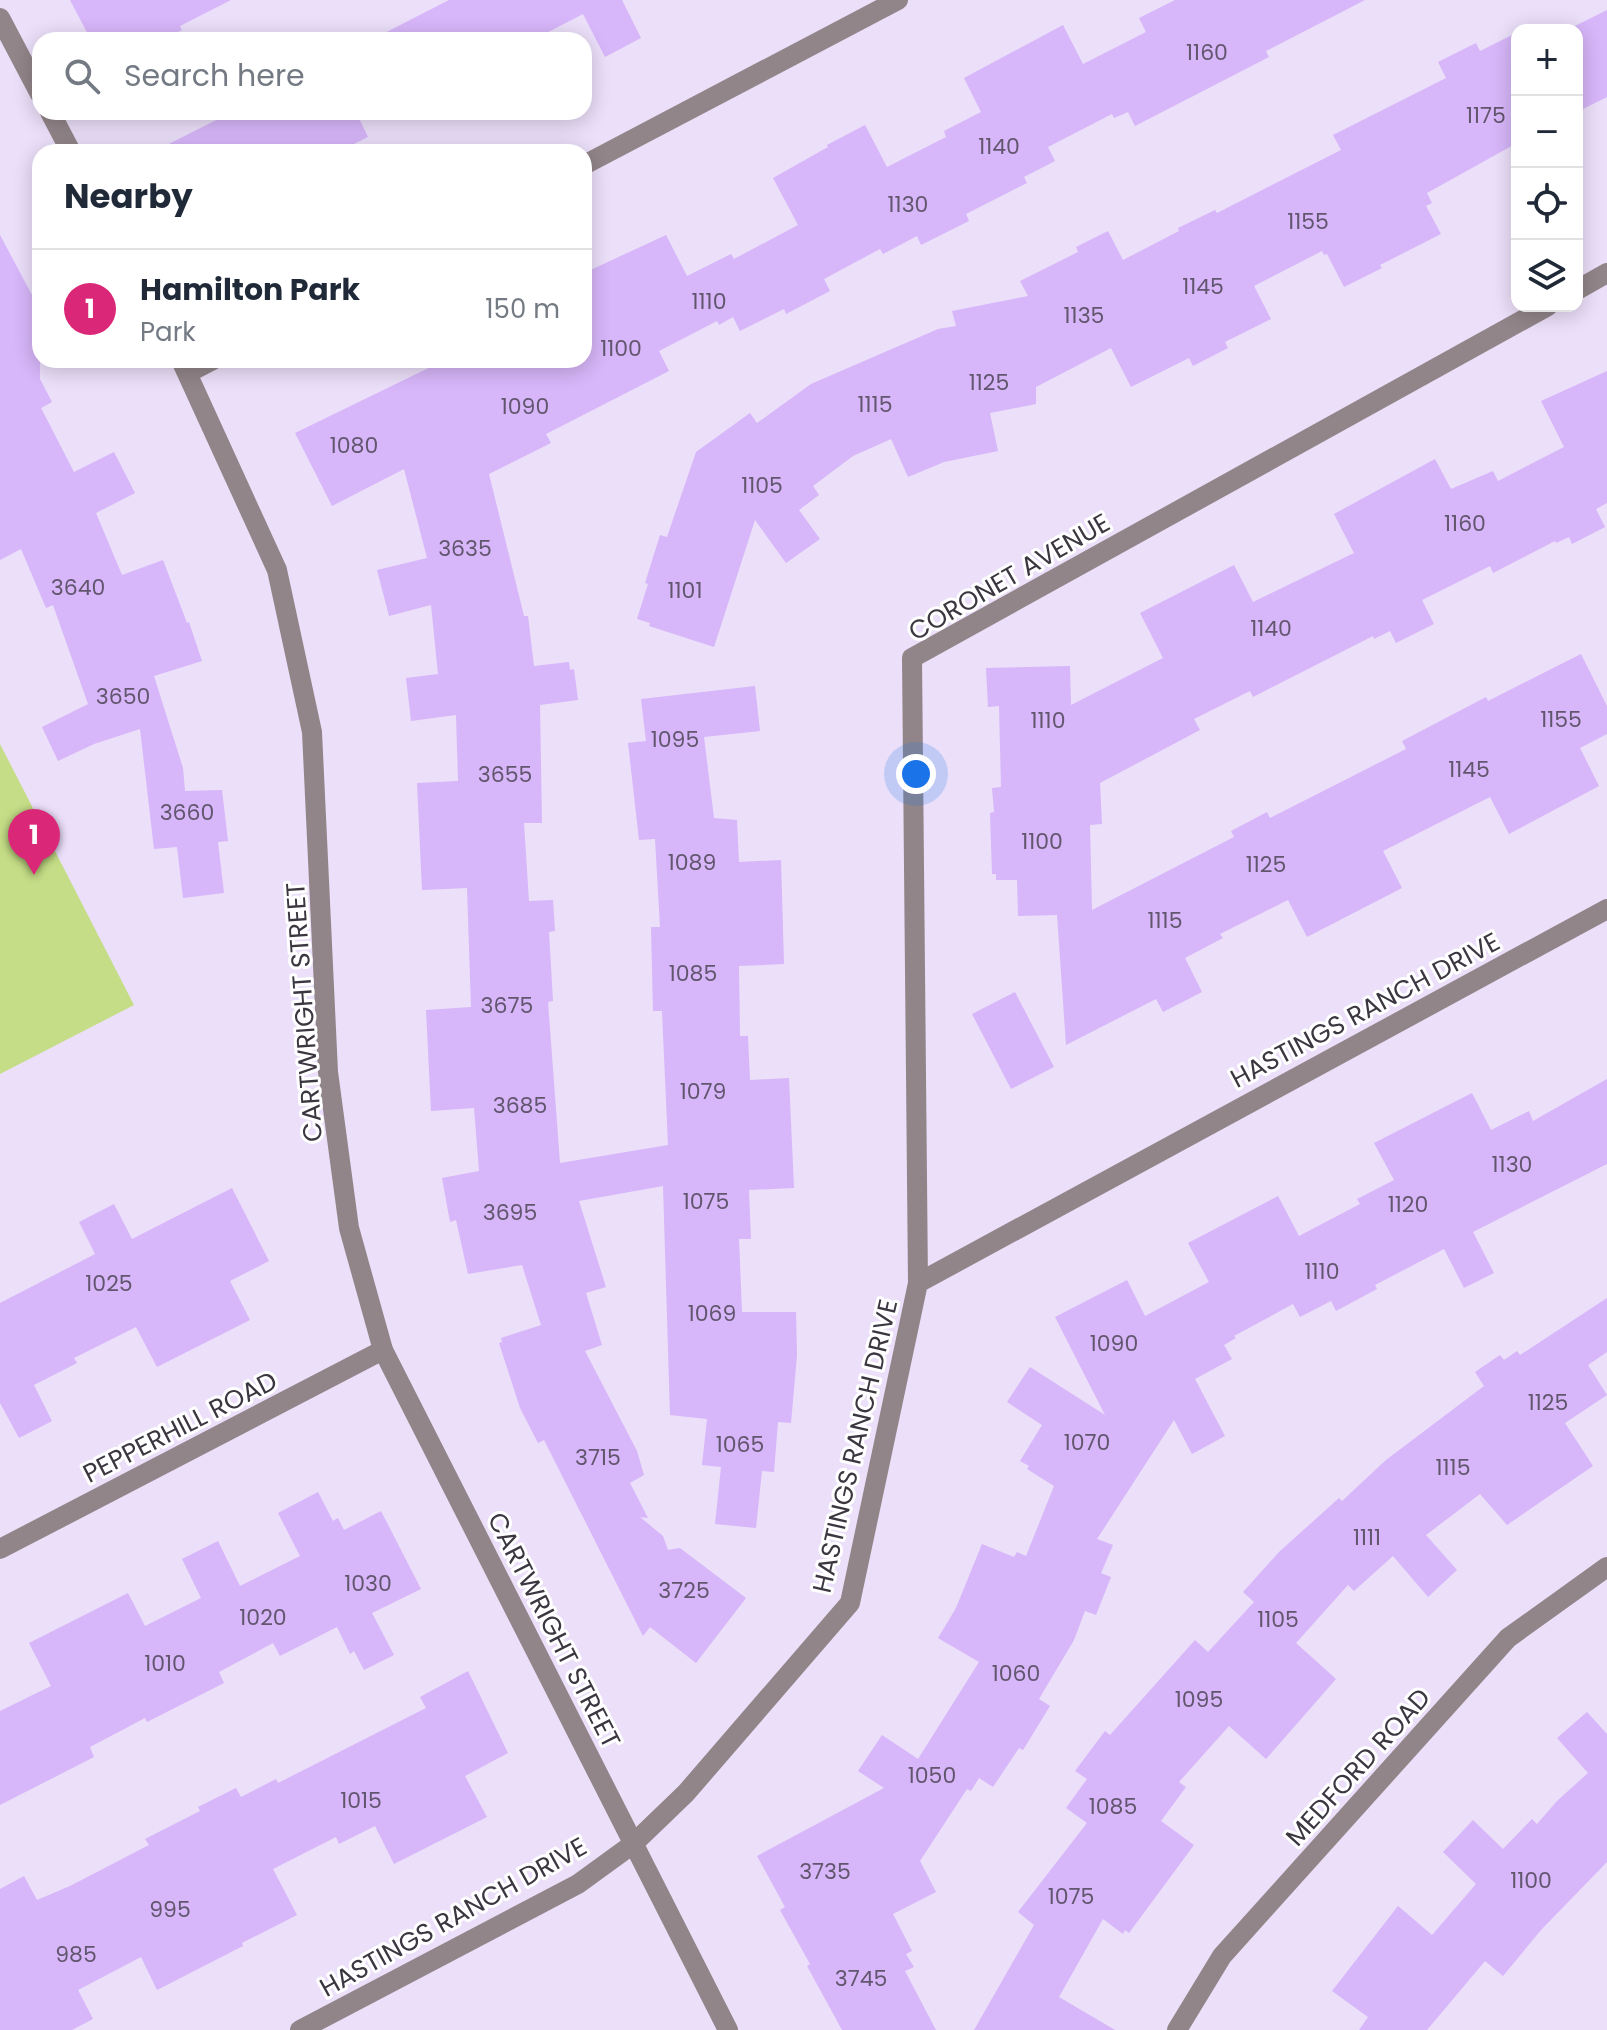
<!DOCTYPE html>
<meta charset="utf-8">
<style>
:root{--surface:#fff;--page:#f2f2f3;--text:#1f2937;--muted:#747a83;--line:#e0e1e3;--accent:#db2777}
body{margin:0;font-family:Poppins,sans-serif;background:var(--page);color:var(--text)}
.controls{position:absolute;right:24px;top:24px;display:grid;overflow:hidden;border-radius:16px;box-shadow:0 4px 20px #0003}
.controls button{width:72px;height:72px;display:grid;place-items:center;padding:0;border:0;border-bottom:2px solid var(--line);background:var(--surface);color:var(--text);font:40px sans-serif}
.you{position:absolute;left:916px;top:774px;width:28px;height:28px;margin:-20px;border:6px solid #fff;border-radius:50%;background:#1a73e8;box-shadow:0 0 0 12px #1a73e833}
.badge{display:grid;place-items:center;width:52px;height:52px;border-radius:50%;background:var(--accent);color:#fff;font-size:26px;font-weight:700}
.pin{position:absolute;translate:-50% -66px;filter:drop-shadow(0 2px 4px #0008)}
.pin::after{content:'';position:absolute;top:42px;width:28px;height:24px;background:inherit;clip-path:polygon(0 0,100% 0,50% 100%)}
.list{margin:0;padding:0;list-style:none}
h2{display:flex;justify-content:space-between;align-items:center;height:104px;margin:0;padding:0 32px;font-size:34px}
h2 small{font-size:26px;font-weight:400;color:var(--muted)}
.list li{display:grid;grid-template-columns:52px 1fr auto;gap:24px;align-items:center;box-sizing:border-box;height:120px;padding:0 32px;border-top:2px solid var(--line)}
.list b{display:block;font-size:30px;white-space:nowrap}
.list p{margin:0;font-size:26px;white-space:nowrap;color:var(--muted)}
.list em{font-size:26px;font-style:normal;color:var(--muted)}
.icon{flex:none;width:44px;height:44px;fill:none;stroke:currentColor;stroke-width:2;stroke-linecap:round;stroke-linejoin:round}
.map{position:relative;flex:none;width:1607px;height:2030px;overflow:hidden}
.search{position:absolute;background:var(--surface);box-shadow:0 4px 20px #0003;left:32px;top:32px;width:560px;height:88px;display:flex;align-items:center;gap:20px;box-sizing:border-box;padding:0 28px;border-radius:24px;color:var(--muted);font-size:30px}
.panel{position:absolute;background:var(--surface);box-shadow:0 4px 20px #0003;left:32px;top:144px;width:560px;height:224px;border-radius:24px}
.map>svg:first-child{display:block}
.green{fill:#c4dd86}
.building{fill:#d7b6f9}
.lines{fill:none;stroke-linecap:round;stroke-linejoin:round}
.minor{stroke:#928589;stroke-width:20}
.labels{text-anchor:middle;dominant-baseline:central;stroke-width:6;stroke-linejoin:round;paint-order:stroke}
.number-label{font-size:22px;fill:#62566e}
.street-label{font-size:26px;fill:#3b3640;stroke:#fff}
</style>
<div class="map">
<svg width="1607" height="2030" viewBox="0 0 1607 2030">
<rect width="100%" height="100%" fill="#ebdff9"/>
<!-- green -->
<path class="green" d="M 0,744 L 134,1005 L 0,1074 Z"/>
<!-- building -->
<g class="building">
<path d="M 70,0 L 231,0 L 180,26 L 182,30 L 162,40 L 91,40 Z"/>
<path d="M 449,0 L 622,0 L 641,38 L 605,57 L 583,14 L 533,40 L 371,40 Z"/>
<path d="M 1175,0 L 1365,0 L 1266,51 L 1269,57 L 1135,126 L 1128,112 L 1114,118 L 1112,114 L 1048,147 L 1055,161 L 1024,177 L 1027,183 L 966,214 L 969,221 L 921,245 L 917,236 L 883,254 L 880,249 L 824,279 L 830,291 L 786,314 L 784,309 L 740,331 L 733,317 L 719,325 L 717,321 L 659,351 L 669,371 L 546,434 L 551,443 L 489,474 L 524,616 L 528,616 L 534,666 L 569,662 L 570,670 L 574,669 L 578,700 L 540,705 L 542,823 L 524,823 L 529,901 L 553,900 L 555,931 L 549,932 L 553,1001 L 548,1002 L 560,1163 L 668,1145 L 662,1011 L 653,1011 L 651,927 L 660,927 L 655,839 L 639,840 L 628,743 L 646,741 L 641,699 L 755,686 L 760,731 L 704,737 L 714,818 L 737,820 L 739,862 L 781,860 L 784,964 L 739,966 L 740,1036 L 748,1036 L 750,1080 L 789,1078 L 794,1188 L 749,1190 L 751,1239 L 739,1239 L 742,1312 L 796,1312 L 797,1355 L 791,1423 L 778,1422 L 774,1472 L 762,1471 L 756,1528 L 715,1524 L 721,1467 L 702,1465 L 707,1419 L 670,1415 L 663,1186 L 579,1201 L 606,1287 L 586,1293 L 602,1345 L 585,1351 L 637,1451 L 644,1475 L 630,1483 L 648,1518 L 640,1517 L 663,1536 L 668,1550 L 680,1548 L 746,1598 L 696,1663 L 650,1627 L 643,1636 L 544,1440 L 538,1443 L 520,1408 L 499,1343 L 502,1342 L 501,1338 L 541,1325 L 522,1265 L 468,1274 L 456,1220 L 450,1222 L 442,1178 L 479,1171 L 474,1108 L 431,1111 L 426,1010 L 471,1007 L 467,888 L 422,890 L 417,783 L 458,781 L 456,715 L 411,721 L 406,678 L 438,674 L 431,605 L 389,616 L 377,570 L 427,558 L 404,469 L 332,506 L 295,433 L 445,360 L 584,360 L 584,273 L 666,235 L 687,276 L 731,254 L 734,259 L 798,225 L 773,178 L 828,147 L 827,145 L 865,125 L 887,167 L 946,137 L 944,131 L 981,112 L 964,78 L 1063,25 L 1083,64 L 1146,32 L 1139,18 Z"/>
<path d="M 1607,10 L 1607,97 L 1577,112 L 1577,30 L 1567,30 Z"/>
<path d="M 1514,34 L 1517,40 L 1517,143 L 1427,193 L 1432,203 L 1426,206 L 1441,234 L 1380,265 L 1382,268 L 1344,287 L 1327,254 L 1324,255 L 1322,251 L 1254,286 L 1271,319 L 1225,342 L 1228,348 L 1193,366 L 1189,358 L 1131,387 L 1111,348 L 1036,387 L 1036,404 L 990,413 L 998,451 L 944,462 L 908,477 L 891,439 L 853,456 L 813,486 L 819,495 L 799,510 L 820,539 L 786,563 L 755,520 L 714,647 L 649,626 L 650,623 L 637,619 L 648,584 L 645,583 L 660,535 L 667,537 L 696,452 L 750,413 L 757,423 L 811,384 L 938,329 L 956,326 L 952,311 L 1028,296 L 1020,281 L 1078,252 L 1076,247 L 1108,231 L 1123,260 L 1179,231 L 1178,228 L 1215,210 L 1217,213 L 1341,150 L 1333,135 L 1446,78 L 1438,62 L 1476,43 L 1480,51 Z"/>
<path d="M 232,112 L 356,112 L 368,137 L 338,152 L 153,152 Z"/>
<path d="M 0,235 L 40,310 L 40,379 L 52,402 L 41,408 L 74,472 L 114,452 L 135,493 L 96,513 L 122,575 L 163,560 L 187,623 L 189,622 L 202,661 L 154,676 L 183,768 L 185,791 L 222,790 L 228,841 L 218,842 L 224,893 L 183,898 L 177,847 L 154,849 L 140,729 L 94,744 L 58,761 L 42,727 L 88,704 L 53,605 L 46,608 L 21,549 L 0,560 Z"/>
<path d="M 1607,371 L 1607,503 L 1596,509 L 1605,527 L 1572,544 L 1569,537 L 1556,543 L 1555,541 L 1493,573 L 1490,566 L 1422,600 L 1434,624 L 1396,643 L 1390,631 L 1374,639 L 1373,636 L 1253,697 L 1250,691 L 1194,719 L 1200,730 L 1100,783 L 1102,824 L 1090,825 L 1092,910 L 1234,837 L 1231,831 L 1267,812 L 1270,818 L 1406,749 L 1402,741 L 1486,697 L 1488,701 L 1581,654 L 1607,706 L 1607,734 L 1580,748 L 1599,786 L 1509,834 L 1490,797 L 1383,851 L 1402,888 L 1307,937 L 1288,900 L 1220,934 L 1223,938 L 1185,958 L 1202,992 L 1163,1012 L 1156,999 L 1066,1045 L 1057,915 L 1018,916 L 1017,880 L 996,880 L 996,874 L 992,874 L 990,813 L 994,812 L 992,788 L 1001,787 L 999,706 L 988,707 L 986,668 L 1070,666 L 1071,705 L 1163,658 L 1140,613 L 1234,565 L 1253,602 L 1354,553 L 1334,514 L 1435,459 L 1451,489 L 1493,471 L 1498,481 L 1564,447 L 1541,401 Z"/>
<path d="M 1015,992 L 1054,1067 L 1011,1089 L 972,1014 Z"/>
<path d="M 1607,1079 L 1607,1164 L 1473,1232 L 1494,1273 L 1464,1288 L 1444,1249 L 1375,1285 L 1377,1289 L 1336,1311 L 1331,1301 L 1300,1317 L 1293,1304 L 1234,1336 L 1236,1338 L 1224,1345 L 1232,1359 L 1195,1379 L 1225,1436 L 1192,1454 L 1174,1420 L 1097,1539 L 1113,1545 L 1101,1573 L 1111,1577 L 1096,1615 L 1085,1611 L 1074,1640 L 1039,1699 L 1050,1706 L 1023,1750 L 1019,1748 L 993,1787 L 979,1778 L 971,1791 L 967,1789 L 920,1861 L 936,1892 L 893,1914 L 912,1951 L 906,1954 L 914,1967 L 905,1971 L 936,2030 L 842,2030 L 807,1966 L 810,1964 L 780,1910 L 785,1907 L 757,1856 L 884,1788 L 858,1771 L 882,1735 L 918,1759 L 979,1662 L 938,1638 L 956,1608 L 982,1544 L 1014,1557 L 1017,1552 L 1026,1556 L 1054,1486 L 1027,1469 L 1029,1466 L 1020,1461 L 1042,1425 L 1007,1402 L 1030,1367 L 1105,1415 L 1055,1317 L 1127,1280 L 1145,1316 L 1209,1282 L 1188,1243 L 1278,1196 L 1299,1236 L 1360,1204 L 1357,1199 L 1394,1180 L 1374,1143 L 1472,1093 L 1491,1130 L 1529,1111 L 1533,1121 Z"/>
<path d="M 232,1188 L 269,1261 L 230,1281 L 250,1320 L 157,1367 L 136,1327 L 74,1358 L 77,1363 L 34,1385 L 52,1421 L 19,1438 L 0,1403 L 0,1303 L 95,1254 L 79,1222 L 114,1204 L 132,1239 Z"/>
<path d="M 1607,1298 L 1607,1352 L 1588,1365 L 1607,1395 L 1565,1423 L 1593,1466 L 1507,1525 L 1480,1494 L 1426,1535 L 1457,1570 L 1428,1597 L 1393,1556 L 1354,1591 L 1348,1585 L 1296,1643 L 1336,1679 L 1266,1759 L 1229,1726 L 1179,1782 L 1186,1787 L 1161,1821 L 1194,1845 L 1129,1933 L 1125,1930 L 1123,1934 L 1103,1919 L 1059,1997 L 1115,2030 L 974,2030 L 1034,1925 L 1018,1912 L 1087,1823 L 1066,1808 L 1087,1779 L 1075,1771 L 1105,1731 L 1110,1735 L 1195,1640 L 1208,1652 L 1254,1602 L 1243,1592 L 1279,1552 L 1339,1498 L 1342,1501 L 1386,1460 L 1484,1386 L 1475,1372 L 1500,1355 L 1504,1360 L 1517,1351 L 1520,1355 Z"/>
<path d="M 318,1492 L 333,1521 L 338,1518 L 344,1530 L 381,1511 L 421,1589 L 372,1613 L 394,1655 L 364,1670 L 354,1651 L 350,1654 L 337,1627 L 280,1656 L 273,1643 L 219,1672 L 224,1683 L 147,1722 L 145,1718 L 90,1747 L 94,1757 L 0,1805 L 0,1711 L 51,1686 L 29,1643 L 128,1593 L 145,1626 L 201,1598 L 182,1559 L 218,1541 L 240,1586 L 300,1556 L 278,1513 Z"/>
<path d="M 468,1671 L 508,1753 L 465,1776 L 487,1817 L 394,1864 L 375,1826 L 339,1844 L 336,1837 L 273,1869 L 297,1915 L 242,1943 L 243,1946 L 157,1990 L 141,1957 L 78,1990 L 93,2019 L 72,2030 L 0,2030 L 0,1889 L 24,1876 L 37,1900 L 70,1886 L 149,1845 L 145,1839 L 200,1811 L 198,1807 L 236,1788 L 241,1797 L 276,1779 L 278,1783 L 426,1708 L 420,1697 Z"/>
<path d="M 1587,1712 L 1607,1734 L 1607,1862 L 1541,1930 L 1503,1976 L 1485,1961 L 1427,2030 L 1359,2030 L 1368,2017 L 1332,1991 L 1398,1906 L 1432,1935 L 1476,1884 L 1443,1852 L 1473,1820 L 1503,1849 L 1532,1819 L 1537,1824 L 1557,1801 L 1588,1773 L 1557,1738 Z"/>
</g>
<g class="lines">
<!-- minor -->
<g class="minor">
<path d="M 0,18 L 40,94"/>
<path d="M 50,112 L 71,152"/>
<path d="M 584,165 L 898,0"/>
<path d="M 1577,290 L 1607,273"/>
<path d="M 181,360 L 277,570 L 312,732 L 328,1072 L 349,1228 L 383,1350 L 728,2030"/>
<path d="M 188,373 L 213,360"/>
<path d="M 918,1283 L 912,658 L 1548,306"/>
<path d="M 0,1549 L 383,1350"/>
<path d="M 300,2030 L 578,1884 L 633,1844 L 686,1793 L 850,1603 L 918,1283 L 1607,909"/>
<path d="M 1177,2030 L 1222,1956 L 1508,1638 L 1607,1567"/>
</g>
</g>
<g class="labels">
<!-- number labels -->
<g class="number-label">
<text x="1207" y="52">1160</text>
<text x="1486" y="115">1175</text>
<text x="999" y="146">1140</text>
<text x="908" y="204">1130</text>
<text x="1308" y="221">1155</text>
<text x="1203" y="286">1145</text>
<text x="709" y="301">1110</text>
<text x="1084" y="315">1135</text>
<text x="621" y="348">1100</text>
<text x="989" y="382">1125</text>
<text x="875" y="404">1115</text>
<text x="525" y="406">1090</text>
<text x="354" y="445">1080</text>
<text x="762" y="485">1105</text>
<text x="1465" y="523">1160</text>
<text x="465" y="548">3635</text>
<text x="78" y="587">3640</text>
<text x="685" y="590">1101</text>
<text x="1271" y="628">1140</text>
<text x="123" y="696">3650</text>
<text x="1561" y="719">1155</text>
<text x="1048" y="720">1110</text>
<text x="675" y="739">1095</text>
<text x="1469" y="769">1145</text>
<text x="505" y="774">3655</text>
<text x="187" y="812">3660</text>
<text x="1042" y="841">1100</text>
<text x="692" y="862">1089</text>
<text x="1266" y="864">1125</text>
<text x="1165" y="920">1115</text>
<text x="693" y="973">1085</text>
<text x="507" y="1005">3675</text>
<text x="703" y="1091">1079</text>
<text x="520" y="1105">3685</text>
<text x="1512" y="1164">1130</text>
<text x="706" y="1201">1075</text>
<text x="1408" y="1204">1120</text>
<text x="510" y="1212">3695</text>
<text x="1322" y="1271">1110</text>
<text x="109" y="1283">1025</text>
<text x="712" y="1313">1069</text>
<text x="1114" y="1343">1090</text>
<text x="1548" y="1402">1125</text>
<text x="1087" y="1442">1070</text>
<text x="740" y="1444">1065</text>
<text x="598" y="1457">3715</text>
<text x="1453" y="1467">1115</text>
<text x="1367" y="1537">1111</text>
<text x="368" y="1583">1030</text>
<text x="684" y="1590">3725</text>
<text x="263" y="1617">1020</text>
<text x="1278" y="1619">1105</text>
<text x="165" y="1663">1010</text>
<text x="1016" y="1673">1060</text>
<text x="1199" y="1699">1095</text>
<text x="932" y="1775">1050</text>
<text x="361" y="1800">1015</text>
<text x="1113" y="1806">1085</text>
<text x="825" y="1871">3735</text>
<text x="1531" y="1880">1100</text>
<text x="1071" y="1896">1075</text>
<text x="170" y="1909">995</text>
<text x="76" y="1954">985</text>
<text x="861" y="1978">3745</text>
</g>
<!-- street labels -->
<g class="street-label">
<text transform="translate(1009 577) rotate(-30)">CORONET AVENUE</text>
<text transform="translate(1365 1010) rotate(-28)">HASTINGS RANCH DRIVE</text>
<text transform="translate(304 1012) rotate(-94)">CARTWRIGHT STREET</text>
<text transform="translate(180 1427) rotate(-27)">PEPPERHILL ROAD</text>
<text transform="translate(855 1446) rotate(-77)">HASTINGS RANCH DRIVE</text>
<text transform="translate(554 1630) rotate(63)">CARTWRIGHT STREET</text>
<text transform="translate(1358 1767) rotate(-48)">MEDFORD ROAD</text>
<text transform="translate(453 1917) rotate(-29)">HASTINGS RANCH DRIVE</text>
</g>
</g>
</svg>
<div class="controls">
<button>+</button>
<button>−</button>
<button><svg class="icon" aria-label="locate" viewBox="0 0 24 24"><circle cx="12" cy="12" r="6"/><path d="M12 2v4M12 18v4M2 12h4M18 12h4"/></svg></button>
<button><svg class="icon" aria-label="layers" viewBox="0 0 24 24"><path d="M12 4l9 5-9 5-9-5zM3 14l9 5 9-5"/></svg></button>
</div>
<div class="you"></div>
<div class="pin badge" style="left:34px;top:875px">1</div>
<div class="search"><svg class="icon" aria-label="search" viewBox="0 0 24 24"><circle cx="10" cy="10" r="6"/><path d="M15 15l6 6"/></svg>Search here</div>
<section class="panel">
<h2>Nearby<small></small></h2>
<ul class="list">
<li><span class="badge">1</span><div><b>Hamilton Park</b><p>Park</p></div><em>150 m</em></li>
</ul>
</section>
</div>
